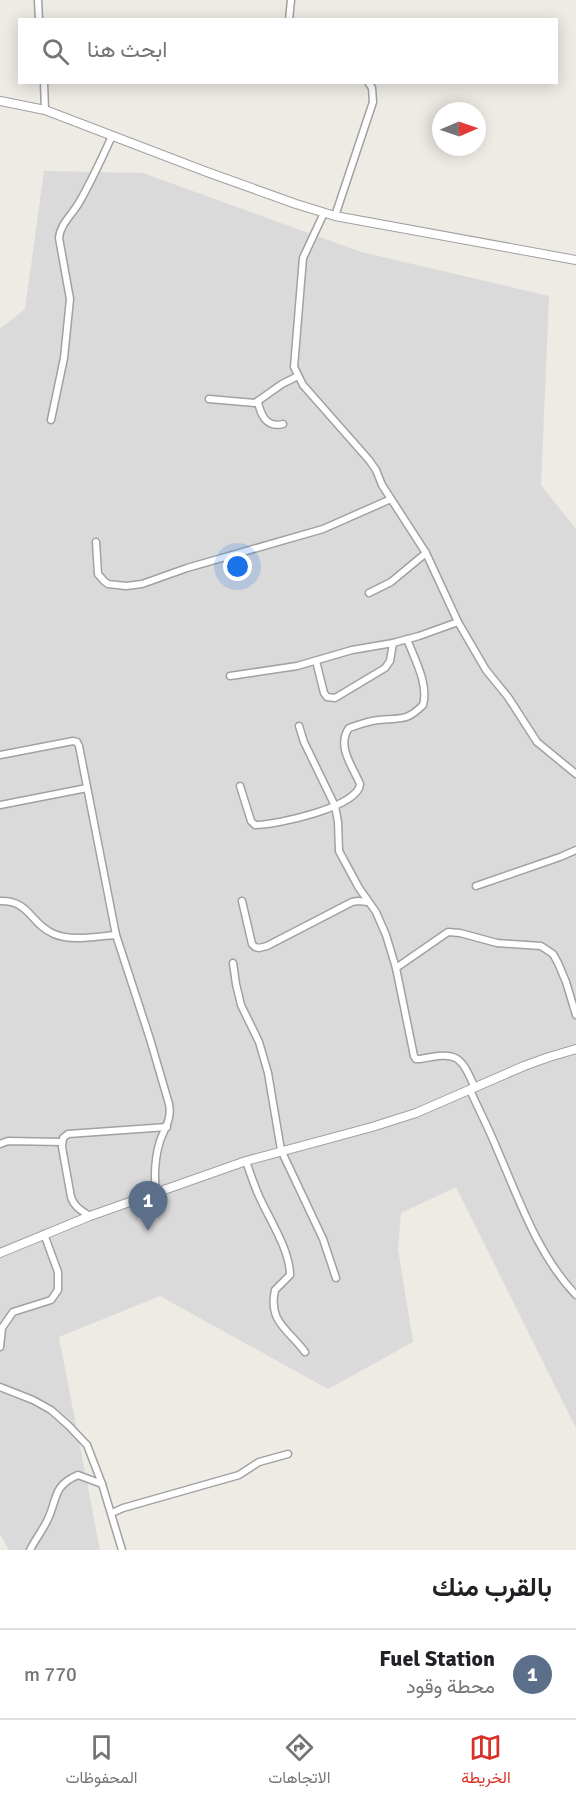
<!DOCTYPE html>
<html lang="ar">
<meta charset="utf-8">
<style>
:root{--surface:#fff;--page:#f2f2f2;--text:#202124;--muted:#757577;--line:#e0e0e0;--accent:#d93025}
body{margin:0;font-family:Signika,Vazirmatn,sans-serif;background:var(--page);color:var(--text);direction:rtl}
.compass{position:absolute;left:432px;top:102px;width:54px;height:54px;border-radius:50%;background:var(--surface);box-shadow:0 3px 15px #0003;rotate:88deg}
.you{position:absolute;left:238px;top:567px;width:21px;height:21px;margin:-15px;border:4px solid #fff;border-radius:50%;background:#1a73e8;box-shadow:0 0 0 9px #1a73e833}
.badge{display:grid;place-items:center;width:39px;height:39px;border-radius:50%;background:var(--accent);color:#fff;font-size:20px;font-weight:700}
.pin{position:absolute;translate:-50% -50px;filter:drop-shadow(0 2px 3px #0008)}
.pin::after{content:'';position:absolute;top:32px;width:21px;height:18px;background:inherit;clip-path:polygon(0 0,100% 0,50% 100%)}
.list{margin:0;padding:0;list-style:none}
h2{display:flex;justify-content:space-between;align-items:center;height:78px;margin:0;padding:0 24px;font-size:26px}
h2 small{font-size:20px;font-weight:400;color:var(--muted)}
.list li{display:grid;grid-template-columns:39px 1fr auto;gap:18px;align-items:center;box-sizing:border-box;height:90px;padding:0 24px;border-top:2px solid var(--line)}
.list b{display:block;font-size:22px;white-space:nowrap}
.list p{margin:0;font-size:20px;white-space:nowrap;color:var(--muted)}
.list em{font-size:20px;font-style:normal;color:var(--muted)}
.icon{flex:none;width:33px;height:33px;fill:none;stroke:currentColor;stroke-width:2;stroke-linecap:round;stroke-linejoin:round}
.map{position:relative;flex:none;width:576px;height:1550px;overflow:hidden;direction:ltr}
.search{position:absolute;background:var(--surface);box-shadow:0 3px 15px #0003;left:18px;right:18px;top:18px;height:66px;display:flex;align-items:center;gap:15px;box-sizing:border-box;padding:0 21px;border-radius:0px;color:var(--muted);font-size:22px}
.sheet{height:168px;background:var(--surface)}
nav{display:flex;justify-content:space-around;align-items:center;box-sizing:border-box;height:84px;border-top:2px solid var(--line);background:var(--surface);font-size:16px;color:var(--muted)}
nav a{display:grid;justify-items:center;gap:3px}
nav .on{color:var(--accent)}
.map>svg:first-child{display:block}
.residential{fill:#dbdada}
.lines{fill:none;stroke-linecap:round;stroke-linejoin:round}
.minor-casing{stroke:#a1a1a1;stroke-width:9}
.tertiary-casing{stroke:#a1a1a1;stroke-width:10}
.minor{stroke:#fff;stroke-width:6}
.tertiary{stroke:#fff;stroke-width:8}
</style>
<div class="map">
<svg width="576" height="1550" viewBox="0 0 576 1550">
<rect width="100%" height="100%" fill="#eeeae4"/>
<!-- residential -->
<path class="residential" d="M 44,171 L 143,173 L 361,252 L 549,296 L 541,485 L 576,529 L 576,1428 L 456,1187 L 401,1213 L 398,1249 L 413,1342 L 328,1389 L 160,1296 L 59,1337 L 100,1550 L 9,1550 L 0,1534 L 0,329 L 25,309 Z"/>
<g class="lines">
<!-- minor casing -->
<g class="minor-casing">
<g id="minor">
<path d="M 38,0 L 39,20"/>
<path d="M 289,20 L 291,0"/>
<path d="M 44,82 L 45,110"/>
<path d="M 324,213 L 303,258 L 294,367 L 303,385 L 369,460 L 376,470 L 382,485 L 426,553 L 458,622 L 486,670 L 508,697 L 537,742 L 576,774"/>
<path d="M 335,216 L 373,102 L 372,88 L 368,82"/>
<path d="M 209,399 L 255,403 L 282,384 L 298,376"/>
<path d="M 258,402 C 261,416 267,428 283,424"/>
<path d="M 51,420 L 64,358 L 70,299 L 59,238 C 60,224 73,214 80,201 C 92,180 102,158 112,136"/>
<path d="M 96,542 L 98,574 L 104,581 L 108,584 L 126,586 L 142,584 L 187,568 L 323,529 L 391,499"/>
<path d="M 369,593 L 391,582 L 426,553"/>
<path d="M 316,661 L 324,693 L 327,697 L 335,698 L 385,668 L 390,661 L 393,643"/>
<path d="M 230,676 L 297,666 L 352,650 L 393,643 L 419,636 L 458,622"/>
<path d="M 299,726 L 304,742 L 335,806 L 338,822 L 339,851 L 359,888 L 376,912 L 386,935 L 396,968 L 414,1056 L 416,1059 L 420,1059 C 457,1052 460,1054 475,1088"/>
<path d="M 0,755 L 73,741 L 77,742 L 79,746 L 116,935 L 150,1039 L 169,1104 C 172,1119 165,1127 160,1141 C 155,1157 154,1176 156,1193"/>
<path d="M 240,786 L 251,821 L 255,825 C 276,825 359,807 360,784 C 353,767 336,746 349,728 C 358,725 368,721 378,720 C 400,717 405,723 423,705 C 429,684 414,658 407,639"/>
<path d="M 0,805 L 87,788"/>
<path d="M 476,886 L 560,857 L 576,850"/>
<path d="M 0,901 C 30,900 30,924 54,934 C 73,942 97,936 116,935"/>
<path d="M 242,901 L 252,944 L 255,947 L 259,948 L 267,946 L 352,902 L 358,901 L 368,902"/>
<path d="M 233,963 L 236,984 L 241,1005 L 259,1042 L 268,1073 L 281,1150 L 323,1239 L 336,1278"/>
<path d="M 396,968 L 448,932 L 460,933 L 497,943 L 541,946 L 553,954 L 558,963 L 566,982 L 576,1015"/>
<path d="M 470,1090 C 479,1110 489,1129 497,1149 C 519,1199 537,1254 576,1295"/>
<path d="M 0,1144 L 8,1141 L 62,1142"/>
<path d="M 246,1161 C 250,1173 254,1185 259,1196 C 269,1219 290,1250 290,1275 L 275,1290 C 268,1322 288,1329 305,1352"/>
<path d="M 90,1216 C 82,1211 74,1207 71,1197 L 62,1147 L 63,1138 L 68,1134 L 167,1127"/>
<path d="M 0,1347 L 2,1328 L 13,1312 L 51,1300 L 58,1290 L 58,1272 L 44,1234"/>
<path d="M 0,1387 L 33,1400 L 51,1410 L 69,1426 L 87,1445 L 102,1484 L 122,1550"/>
<path d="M 112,1513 L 123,1508 L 239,1475 L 259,1462 L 288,1454"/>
<path d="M 30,1550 C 35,1540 42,1531 47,1521 C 58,1499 52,1486 78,1475 L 102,1484"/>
</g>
</g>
<!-- tertiary casing -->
<g class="tertiary-casing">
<g id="tertiary">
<path d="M 0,101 L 45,110 L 207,172 L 296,204 L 335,216 L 576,260"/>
<path d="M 0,1253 L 90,1216 L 246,1161 L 372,1127 L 416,1113 L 524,1066 L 549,1057 L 576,1049"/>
</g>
</g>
<!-- minor -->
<use href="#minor" class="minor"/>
<!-- tertiary -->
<use href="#tertiary" class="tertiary"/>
</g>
</svg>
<svg class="compass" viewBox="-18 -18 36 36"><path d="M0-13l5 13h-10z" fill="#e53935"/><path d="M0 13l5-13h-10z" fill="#757577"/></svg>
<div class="you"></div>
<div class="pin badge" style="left:148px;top:1231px;background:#5c6f8a">1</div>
<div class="search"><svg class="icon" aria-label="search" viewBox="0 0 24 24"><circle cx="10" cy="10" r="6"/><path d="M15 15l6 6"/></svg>ابحث هنا</div>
</div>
<section class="sheet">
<h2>بالقرب منك<small></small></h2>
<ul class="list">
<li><span class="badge" style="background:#5c6f8a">1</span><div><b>Fuel Station</b><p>محطة وقود</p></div><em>770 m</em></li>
</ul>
</section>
<nav>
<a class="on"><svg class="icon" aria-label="map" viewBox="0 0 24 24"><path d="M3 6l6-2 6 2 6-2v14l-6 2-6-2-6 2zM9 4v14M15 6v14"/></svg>الخريطة</a>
<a><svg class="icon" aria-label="directions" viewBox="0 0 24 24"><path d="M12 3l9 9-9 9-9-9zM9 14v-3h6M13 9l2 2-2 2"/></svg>الاتجاهات</a>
<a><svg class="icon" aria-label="saved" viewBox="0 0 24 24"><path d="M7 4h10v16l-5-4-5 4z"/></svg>المحفوظات</a>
</nav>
